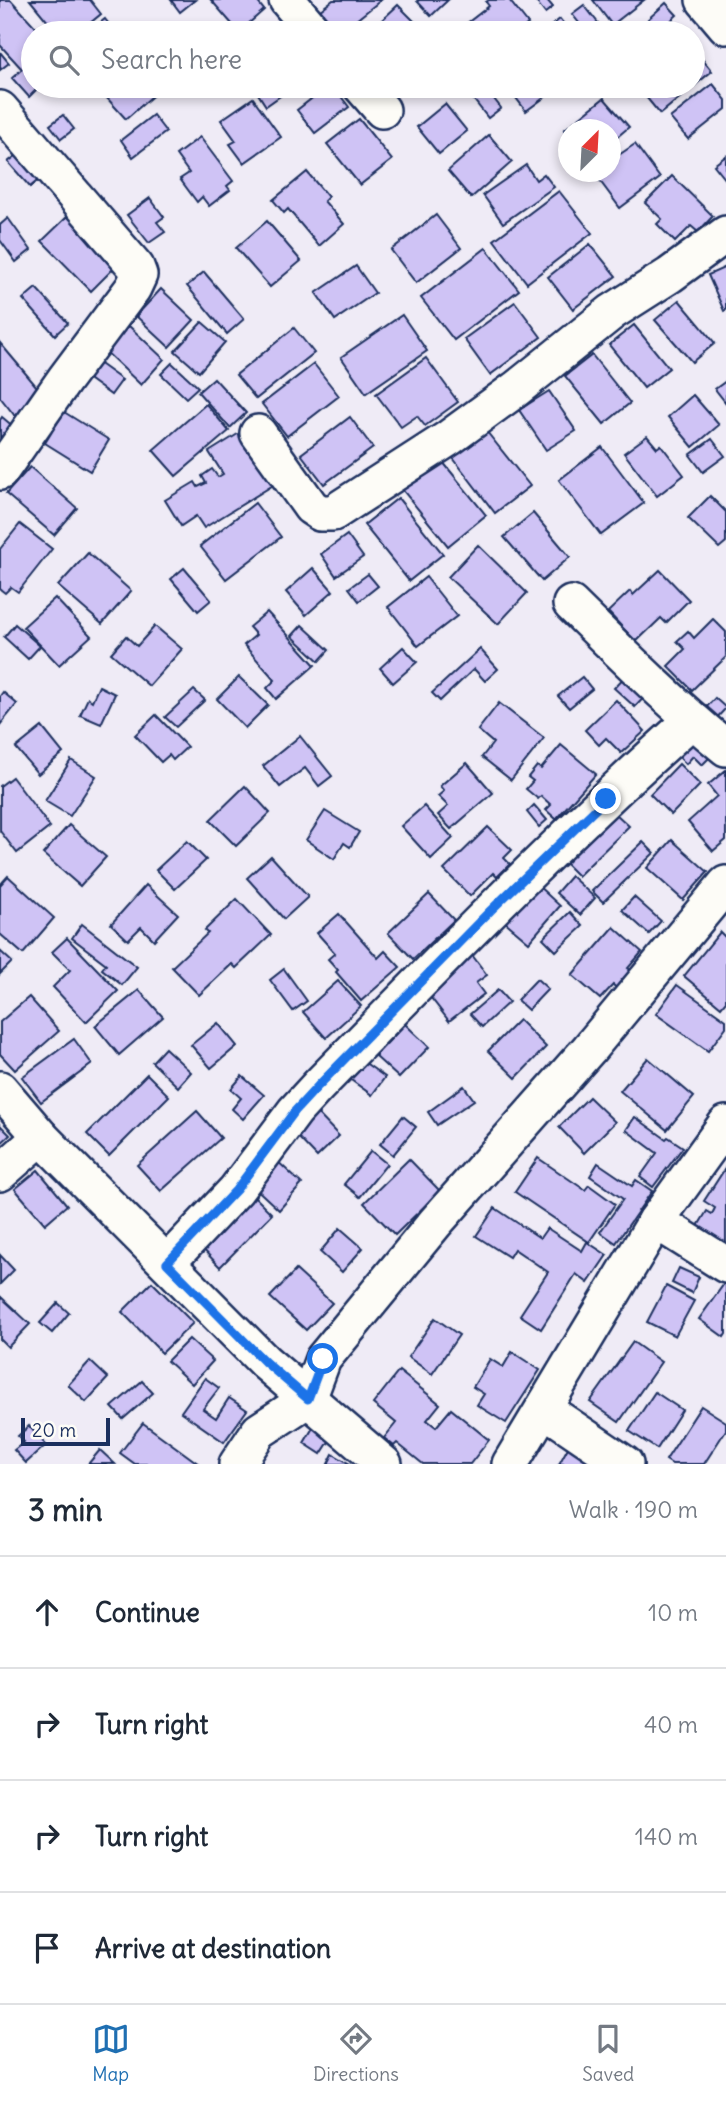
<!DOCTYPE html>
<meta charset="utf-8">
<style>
:root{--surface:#fff;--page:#f2f2f3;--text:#1f2937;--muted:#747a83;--line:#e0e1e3;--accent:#1f6fb2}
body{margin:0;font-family:Delius,sans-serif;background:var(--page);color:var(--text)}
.compass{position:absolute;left:558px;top:119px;width:63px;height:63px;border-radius:50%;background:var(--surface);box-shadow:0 4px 10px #0003;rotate:24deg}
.scale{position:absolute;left:21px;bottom:18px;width:89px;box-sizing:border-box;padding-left:7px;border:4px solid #1b2f5e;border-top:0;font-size:19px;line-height:24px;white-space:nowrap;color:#1b2f5e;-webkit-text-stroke:5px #fdfcf7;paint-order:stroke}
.stop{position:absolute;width:21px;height:21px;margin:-16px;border:5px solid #1a73e8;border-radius:50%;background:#fff}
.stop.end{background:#1a73e8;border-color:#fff;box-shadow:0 2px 7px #0008}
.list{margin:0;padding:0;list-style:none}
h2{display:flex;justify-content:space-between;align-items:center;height:91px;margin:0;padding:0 28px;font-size:30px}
h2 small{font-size:23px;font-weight:400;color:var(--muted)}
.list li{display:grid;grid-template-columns:46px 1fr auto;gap:21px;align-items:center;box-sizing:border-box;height:112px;padding:0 28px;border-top:2px solid var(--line)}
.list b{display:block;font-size:26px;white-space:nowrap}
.list em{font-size:23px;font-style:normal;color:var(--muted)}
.icon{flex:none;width:38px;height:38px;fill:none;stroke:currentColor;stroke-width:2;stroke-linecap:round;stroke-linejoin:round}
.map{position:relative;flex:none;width:726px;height:1464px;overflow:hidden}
.search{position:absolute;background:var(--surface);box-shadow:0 4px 10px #0003;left:21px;right:21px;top:21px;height:77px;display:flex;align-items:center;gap:18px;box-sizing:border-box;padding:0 24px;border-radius:38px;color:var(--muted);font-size:26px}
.sheet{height:539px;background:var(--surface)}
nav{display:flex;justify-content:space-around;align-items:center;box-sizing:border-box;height:98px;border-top:2px solid var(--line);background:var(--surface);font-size:19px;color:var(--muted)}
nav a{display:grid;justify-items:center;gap:4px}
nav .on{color:var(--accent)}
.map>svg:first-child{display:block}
.building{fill:#cfc3f5;stroke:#1b2f5e;stroke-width:2}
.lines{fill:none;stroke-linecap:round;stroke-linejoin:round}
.minor-casing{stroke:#1b2f5e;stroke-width:40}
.minor{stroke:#fdfcf7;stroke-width:35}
.route{stroke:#1a73e8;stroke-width:9}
</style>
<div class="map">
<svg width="726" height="1464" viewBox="0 0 726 1464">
<rect width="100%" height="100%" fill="#efebf6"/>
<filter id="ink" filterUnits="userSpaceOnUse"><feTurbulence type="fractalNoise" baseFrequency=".0143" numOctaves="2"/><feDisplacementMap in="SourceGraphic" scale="14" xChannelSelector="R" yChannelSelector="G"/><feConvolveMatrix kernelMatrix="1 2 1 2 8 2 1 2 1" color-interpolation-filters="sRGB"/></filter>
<g filter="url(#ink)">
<!-- building -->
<g class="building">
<path d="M 0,0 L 11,0 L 41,33 L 33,33 L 33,86 L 40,86 L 29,97 L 12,78 L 22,69 L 0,45 Z"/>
<path d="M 30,0 L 90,0 L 101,14 L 78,33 L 57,33 Z"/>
<path d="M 171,0 L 195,0 L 180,12 Z"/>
<path d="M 211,0 L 256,0 L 264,10 L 239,32 Z"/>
<path d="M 333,0 L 381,0 L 340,33 L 337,33 L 319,11 Z"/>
<path d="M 418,0 L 448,0 L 431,16 L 417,1 Z"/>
<path d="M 489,0 L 509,0 L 528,24 L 516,33 L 473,33 L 466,24 L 489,6 L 486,2 Z"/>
<path d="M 535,0 L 547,0 L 553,7 L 545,13 Z"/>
<path d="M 593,0 L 644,0 L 612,25 Z"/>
<path d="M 666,3 L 677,15 L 659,31 L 648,19 Z"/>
<path d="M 398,5 L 421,28 L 415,33 L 368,33 Z"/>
<path d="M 584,5 L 606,33 L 587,33 L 572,14 Z"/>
<path d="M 105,19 L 116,33 L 87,33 Z"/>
<path d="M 560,19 L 571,33 L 542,33 Z"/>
<path d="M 693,48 L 712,71 L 660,114 L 637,86 L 693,86 Z"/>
<path d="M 0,52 L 9,63 L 0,70 Z"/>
<path d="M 713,84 L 726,100 L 726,109 L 688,139 L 670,118 Z"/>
<path d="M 96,86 L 153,86 L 158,91 L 126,119 Z"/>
<path d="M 253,86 L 288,86 L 290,89 L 266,106 Z"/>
<path d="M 328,86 L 333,86 L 349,107 L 315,133 L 297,110 Z"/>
<path d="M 463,86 L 484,86 L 501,108 L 488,118 Z"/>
<path d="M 507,86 L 560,86 L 526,111 Z"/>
<path d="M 253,98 L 281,137 L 244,163 L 230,144 L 236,141 L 221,120 Z"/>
<path d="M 604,98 L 629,127 L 610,143 L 610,130 L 568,130 L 568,136 L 564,130 Z"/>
<path d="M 445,104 L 467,131 L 439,154 L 417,127 Z"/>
<path d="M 63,115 L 74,129 L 61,139 L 50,125 Z"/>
<path d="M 153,115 L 166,132 L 133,157 L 121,140 Z"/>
<path d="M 359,119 L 392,160 L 360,185 L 327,144 Z"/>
<path d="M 489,135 L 512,162 L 471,198 L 448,171 Z"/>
<path d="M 200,137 L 233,181 L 227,186 L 230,190 L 209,206 L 202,197 L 197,202 L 180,179 L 189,173 L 176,155 Z"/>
<path d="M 635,144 L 660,178 L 620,208 L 594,173 L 610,172 L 610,161 Z"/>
<path d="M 21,152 L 42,177 L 30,187 L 8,162 Z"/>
<path d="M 726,156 L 726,180 L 714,165 Z"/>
<path d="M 526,165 L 536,180 L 544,174 L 554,187 L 503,223 L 483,195 Z"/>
<path d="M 307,172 L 328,197 L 324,201 L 344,224 L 319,246 L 288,209 L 284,213 L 273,200 Z"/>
<path d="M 672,176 L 713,216 L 698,232 L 691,226 L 675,242 L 657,224 L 662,219 L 645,203 Z"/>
<path d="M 559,191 L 592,233 L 527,283 L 494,240 Z"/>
<path d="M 150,198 L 164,217 L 157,222 L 165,232 L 149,243 L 127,215 Z"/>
<path d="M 69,215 L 117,265 L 91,291 L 42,241 Z"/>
<path d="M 436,215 L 461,248 L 416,283 L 391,250 Z"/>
<path d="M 8,218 L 31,250 L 16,262 L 0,240 L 0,225 Z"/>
<path d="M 267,221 L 301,261 L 270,287 L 236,248 Z"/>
<path d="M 590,244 L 616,276 L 573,309 L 548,277 Z"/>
<path d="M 486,248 L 519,290 L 454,340 L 421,298 Z"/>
<path d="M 356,266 L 375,293 L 335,320 L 316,293 Z"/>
<path d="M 726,267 L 726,310 L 724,311 L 708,275 Z"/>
<path d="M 204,272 L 244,319 L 227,334 L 187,286 Z"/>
<path d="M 36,288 L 68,323 L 55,335 L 23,299 Z"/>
<path d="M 161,289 L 194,320 L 169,347 L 136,316 Z"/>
<path d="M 679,300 L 715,343 L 692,362 L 655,320 Z"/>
<path d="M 515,302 L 541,337 L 490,375 L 464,339 Z"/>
<path d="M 402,315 L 427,351 L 366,393 L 341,357 Z"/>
<path d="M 202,322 L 225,342 L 199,372 L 175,351 Z"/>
<path d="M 128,325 L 164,359 L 141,385 L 104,350 Z"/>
<path d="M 634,325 L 669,368 L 644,388 L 609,345 Z"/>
<path d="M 294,328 L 314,353 L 256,399 L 236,375 Z"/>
<path d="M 0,343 L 42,393 L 15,416 L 0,397 Z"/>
<path d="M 592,355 L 630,403 L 604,424 L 565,376 Z"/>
<path d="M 426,358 L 458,402 L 425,426 L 417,416 L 401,427 L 376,394 Z"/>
<path d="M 97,362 L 122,380 L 111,395 L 86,377 Z"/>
<path d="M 172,363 L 198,387 L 186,398 L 161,374 Z"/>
<path d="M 314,364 L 339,396 L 287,436 L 262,404 Z"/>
<path d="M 214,378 L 246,413 L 230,428 L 198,392 Z"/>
<path d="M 726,381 L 726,403 L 715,389 Z"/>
<path d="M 549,391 L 576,431 L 546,450 L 519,410 Z"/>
<path d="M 693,395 L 719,425 L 693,447 L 668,417 Z"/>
<path d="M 206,404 L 229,431 L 176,476 L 153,450 Z"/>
<path d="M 64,412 L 109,440 L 90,471 L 45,443 Z"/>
<path d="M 2,417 L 21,433 L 0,456 L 0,420 Z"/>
<path d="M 350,417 L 373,448 L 324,484 L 301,454 Z"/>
<path d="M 241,432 L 275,484 L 204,528 L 196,516 L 181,526 L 165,500 L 195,482 L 198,487 L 206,483 L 202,476 L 212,469 L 218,477 L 223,474 L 209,452 Z"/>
<path d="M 487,432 L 530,486 L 495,513 L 453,458 Z"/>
<path d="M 647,436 L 657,448 L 661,445 L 684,475 L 657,496 L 624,453 Z"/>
<path d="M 712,439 L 725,456 L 703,472 L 690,455 Z"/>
<path d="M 602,447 L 644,503 L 601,535 L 559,480 Z"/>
<path d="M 434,451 L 486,515 L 448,546 L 396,482 Z"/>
<path d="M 30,467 L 77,508 L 54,535 L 6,494 Z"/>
<path d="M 710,496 L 726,512 L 726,542 L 719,548 L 688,518 Z"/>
<path d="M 398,498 L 443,554 L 409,581 L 364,525 Z"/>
<path d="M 255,503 L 281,537 L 226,579 L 200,546 Z"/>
<path d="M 533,513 L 570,557 L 542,581 L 504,537 Z"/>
<path d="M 20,524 L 52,549 L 18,592 L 11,587 L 5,593 L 0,589 L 0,549 Z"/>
<path d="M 347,535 L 363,557 L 336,576 L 321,554 Z"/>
<path d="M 478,545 L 527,593 L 498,624 L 448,577 Z"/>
<path d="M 88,553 L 131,591 L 102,624 L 58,586 Z"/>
<path d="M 184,568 L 211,600 L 198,611 L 171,579 Z"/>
<path d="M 313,568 L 333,591 L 306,615 L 286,592 Z"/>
<path d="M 660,570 L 689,600 L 666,623 L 661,618 L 636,642 L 608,612 L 630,591 L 633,595 Z"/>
<path d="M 368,574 L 378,586 L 359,601 L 349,588 Z"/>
<path d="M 426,577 L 457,616 L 418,646 L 388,607 Z"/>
<path d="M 55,598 L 91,636 L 59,665 L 23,627 Z"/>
<path d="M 267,612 L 315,665 L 276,699 L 267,688 L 275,680 L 244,645 L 256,635 L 249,627 Z"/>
<path d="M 713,619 L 726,632 L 726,657 L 692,690 L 668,666 L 685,649 L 677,641 L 688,631 L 694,638 Z"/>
<path d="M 15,624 L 40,646 L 28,659 L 4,637 Z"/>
<path d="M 302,625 L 329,650 L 319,661 L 292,636 Z"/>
<path d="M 155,626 L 182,649 L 149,686 L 111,653 L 126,636 L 137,646 Z"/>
<path d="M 403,647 L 417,662 L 393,683 L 380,668 Z"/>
<path d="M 480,649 L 498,669 L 485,681 L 474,669 L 440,701 L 432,693 Z"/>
<path d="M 629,672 L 649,692 L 635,707 L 614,688 Z"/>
<path d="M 239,677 L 268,705 L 245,728 L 217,699 Z"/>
<path d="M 582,677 L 592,689 L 569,708 L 558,696 Z"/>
<path d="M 99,686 L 115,694 L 101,724 L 80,715 L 88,698 L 92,701 Z"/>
<path d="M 194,690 L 205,700 L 176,727 L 165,717 Z"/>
<path d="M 3,692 L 17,704 L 0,725 L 0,696 Z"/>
<path d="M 715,698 L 726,708 L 713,722 L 702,712 Z"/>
<path d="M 616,700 L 645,731 L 621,753 L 606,738 L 599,745 L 585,730 Z"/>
<path d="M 499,703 L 544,738 L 511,780 L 482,757 L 493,743 L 478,730 Z"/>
<path d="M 156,715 L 187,747 L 173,760 L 169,755 L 161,762 L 135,735 Z"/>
<path d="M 42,727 L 63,753 L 38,774 L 16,748 Z"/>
<path d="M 694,729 L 716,751 L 702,765 L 693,756 L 686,764 L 675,753 Z"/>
<path d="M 300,736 L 332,776 L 319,786 L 305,768 L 280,787 L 263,766 Z"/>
<path d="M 561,745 L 596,774 L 556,819 L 546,810 L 551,805 L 541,796 L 538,799 L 526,789 L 533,781 L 528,777 L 537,766 L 541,769 Z"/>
<path d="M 71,760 L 96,776 L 70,816 L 45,801 Z"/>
<path d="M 467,763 L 493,793 L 451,829 L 438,815 L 448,806 L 438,796 L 444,791 L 440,786 Z"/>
<path d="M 679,764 L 700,785 L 671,815 L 650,794 Z"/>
<path d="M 726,770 L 726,840 L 713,851 L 688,822 L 717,796 L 708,785 Z"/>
<path d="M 12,777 L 50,827 L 17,853 L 0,831 L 0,786 Z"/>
<path d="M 245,786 L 270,813 L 236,846 L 210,820 Z"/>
<path d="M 534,805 L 547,820 L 539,827 L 527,812 Z"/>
<path d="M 424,806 L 453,838 L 431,859 L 401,826 Z"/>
<path d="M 325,811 L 359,832 L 350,847 L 344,843 L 334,859 L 306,840 Z"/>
<path d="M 615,813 L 629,826 L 578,876 L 564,862 Z"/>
<path d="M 69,825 L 106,857 L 80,886 L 43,854 Z"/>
<path d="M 488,827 L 512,850 L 504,858 L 510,864 L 497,877 L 493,873 L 470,896 L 444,870 Z"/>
<path d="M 672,840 L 708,872 L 683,900 L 647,868 Z"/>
<path d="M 187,841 L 206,860 L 175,889 L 156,870 Z"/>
<path d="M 643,842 L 654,853 L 603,902 L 592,891 Z"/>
<path d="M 271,856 L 308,897 L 284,919 L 247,878 Z"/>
<path d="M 8,876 L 54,918 L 23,954 L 0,934 L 0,885 Z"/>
<path d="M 571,876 L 595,898 L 580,915 L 556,893 Z"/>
<path d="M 536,884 L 560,906 L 529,942 L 504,921 Z"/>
<path d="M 146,885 L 178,914 L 154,940 L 141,927 L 128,940 L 111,924 Z"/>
<path d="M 429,894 L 454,920 L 413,959 L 388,933 Z"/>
<path d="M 634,897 L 661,921 L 649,934 L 622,910 Z"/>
<path d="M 237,899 L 271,935 L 236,968 L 232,964 L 199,995 L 172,967 L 208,933 L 205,930 Z"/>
<path d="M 570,912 L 583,926 L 556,951 L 543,938 Z"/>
<path d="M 339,914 L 378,958 L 385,951 L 400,967 L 361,1001 L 336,972 L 338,970 L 328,959 L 335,953 L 317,933 Z"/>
<path d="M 82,924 L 137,967 L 122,985 L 102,969 L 106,964 L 72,938 Z"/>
<path d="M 614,927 L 642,952 L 628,968 L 636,974 L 620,991 L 613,985 L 600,999 L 572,975 Z"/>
<path d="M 720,932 L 726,938 L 726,1001 L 721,1007 L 684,976 Z"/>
<path d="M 67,938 L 118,991 L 86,1022 L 53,987 L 70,970 L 52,952 Z"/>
<path d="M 0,951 L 12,962 L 0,974 Z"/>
<path d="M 472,955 L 487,975 L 476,983 L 484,994 L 449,1021 L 421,985 L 441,979 Z"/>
<path d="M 284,969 L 307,1001 L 293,1011 L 270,980 Z"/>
<path d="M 537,979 L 548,989 L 528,1010 L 517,1000 Z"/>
<path d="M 338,981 L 361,1006 L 326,1038 L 303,1012 Z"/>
<path d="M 677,985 L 726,1020 L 726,1027 L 708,1051 L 656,1014 Z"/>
<path d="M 139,990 L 163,1017 L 119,1055 L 95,1026 Z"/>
<path d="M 498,990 L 509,1002 L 482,1027 L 470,1014 Z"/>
<path d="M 29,997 L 59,1031 L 15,1070 L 0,1054 L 0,1022 Z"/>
<path d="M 519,1020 L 546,1047 L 516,1078 L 488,1051 Z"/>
<path d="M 218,1023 L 237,1046 L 211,1068 L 191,1045 Z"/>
<path d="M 405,1024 L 429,1047 L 399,1078 L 375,1056 Z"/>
<path d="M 74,1039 L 92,1064 L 41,1102 L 22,1077 Z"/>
<path d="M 165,1048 L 191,1072 L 178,1087 L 152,1062 Z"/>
<path d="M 357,1057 L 385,1077 L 372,1095 L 344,1075 Z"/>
<path d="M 648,1058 L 694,1097 L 667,1130 L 620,1091 Z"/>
<path d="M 147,1074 L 169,1096 L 109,1156 L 87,1134 Z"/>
<path d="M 242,1076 L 264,1095 L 243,1119 L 232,1109 L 241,1098 L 231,1089 Z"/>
<path d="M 464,1086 L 474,1100 L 437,1125 L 428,1112 Z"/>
<path d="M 589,1097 L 615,1122 L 584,1153 L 559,1127 Z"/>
<path d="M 197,1111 L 221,1138 L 161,1191 L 137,1165 Z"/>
<path d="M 317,1113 L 339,1136 L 317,1157 L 295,1134 Z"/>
<path d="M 403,1116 L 416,1127 L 393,1155 L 380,1144 Z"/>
<path d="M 635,1117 L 666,1139 L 668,1137 L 683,1147 L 653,1187 L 640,1177 L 657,1153 L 626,1130 Z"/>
<path d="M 0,1125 L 10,1135 L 0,1144 Z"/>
<path d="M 371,1151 L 387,1164 L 360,1197 L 344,1184 Z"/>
<path d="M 274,1158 L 302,1184 L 279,1210 L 251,1184 Z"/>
<path d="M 538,1158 L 585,1190 L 589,1185 L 615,1204 L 589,1242 L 515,1192 Z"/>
<path d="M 409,1159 L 440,1191 L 395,1235 L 364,1203 Z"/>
<path d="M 598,1163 L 632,1186 L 636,1180 L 652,1191 L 616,1243 L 600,1232 L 623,1199 L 590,1176 Z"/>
<path d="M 726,1167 L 726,1244 L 698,1226 L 707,1211 L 712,1214 L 715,1208 L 704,1201 Z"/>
<path d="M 38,1170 L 67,1205 L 45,1224 L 15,1189 Z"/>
<path d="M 249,1191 L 272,1214 L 220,1267 L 197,1243 Z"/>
<path d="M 495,1208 L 540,1238 L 547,1228 L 582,1251 L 587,1242 L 607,1255 L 588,1283 L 576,1274 L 541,1329 L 520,1315 L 548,1272 L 514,1249 L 509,1257 L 476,1236 Z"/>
<path d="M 340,1228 L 363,1248 L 342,1272 L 320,1252 Z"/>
<path d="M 0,1255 L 14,1270 L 0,1284 Z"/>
<path d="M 679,1268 L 699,1277 L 692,1293 L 672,1283 Z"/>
<path d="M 296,1270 L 332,1303 L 306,1330 L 270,1297 Z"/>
<path d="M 726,1281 L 726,1334 L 724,1337 L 699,1319 Z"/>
<path d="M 152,1282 L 193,1323 L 162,1353 L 122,1312 Z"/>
<path d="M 666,1286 L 694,1301 L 675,1336 L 647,1322 Z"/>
<path d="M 1,1297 L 30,1324 L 8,1347 L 0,1339 Z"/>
<path d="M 58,1303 L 69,1313 L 52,1333 L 40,1323 Z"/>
<path d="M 435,1318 L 459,1335 L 432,1374 L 408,1357 Z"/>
<path d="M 189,1339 L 213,1361 L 192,1384 L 167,1361 Z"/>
<path d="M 633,1342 L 661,1362 L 619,1422 L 590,1402 Z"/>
<path d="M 512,1352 L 540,1370 L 506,1423 L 477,1405 L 484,1394 L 473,1387 L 490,1359 L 503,1367 Z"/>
<path d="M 90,1361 L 108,1378 L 86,1402 L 68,1385 Z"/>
<path d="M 399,1371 L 440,1404 L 427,1420 L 436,1427 L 451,1409 L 489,1440 L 470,1464 L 423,1464 L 397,1443 L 394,1446 L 384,1438 L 396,1423 L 373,1404 Z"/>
<path d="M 205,1378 L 219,1388 L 203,1409 L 216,1418 L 229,1398 L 247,1410 L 224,1442 L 181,1412 Z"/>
<path d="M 142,1381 L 153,1393 L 123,1419 L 112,1407 Z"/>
<path d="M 655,1392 L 682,1410 L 657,1449 L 629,1431 Z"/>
<path d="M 701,1406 L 726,1422 L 726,1430 L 704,1464 L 672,1464 L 666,1460 Z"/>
<path d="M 143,1423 L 199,1464 L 135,1464 L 120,1453 Z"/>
<path d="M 29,1426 L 46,1445 L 26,1463 L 14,1450 L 24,1442 L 18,1436 Z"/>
<path d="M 314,1426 L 332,1437 L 321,1454 L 304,1443 Z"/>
<path d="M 571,1442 L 596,1464 L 559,1464 Z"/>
<path d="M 100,1450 L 115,1464 L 88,1464 Z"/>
<path d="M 333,1454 L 350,1464 L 328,1464 Z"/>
</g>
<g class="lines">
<!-- minor casing -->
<g class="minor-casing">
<g id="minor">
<path d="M 287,0 L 315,33"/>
<path d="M 704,0 L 726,26"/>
<path d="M 361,86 L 382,110"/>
<path d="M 0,109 L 136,267 L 139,275 L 133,288 L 65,379 L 0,472"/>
<path d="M 258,433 L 311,507 L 320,513 L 333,513 L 449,438 L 516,389 L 612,312 L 670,275 L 726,234"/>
<path d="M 571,604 C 621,653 671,703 726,748"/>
<path d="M 0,1089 L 41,1137 L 265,1362 L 384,1464"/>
<path d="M 0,1173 L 41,1137"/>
<path d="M 656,1221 L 726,1265"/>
<path d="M 167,1263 L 236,1190 L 295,1111 L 318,1086 C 440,962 561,836 692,720"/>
<path d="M 544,1409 L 625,1464"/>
<path d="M 237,1464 L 259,1431 L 308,1399 L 323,1359 L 435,1223 L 589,1049 L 726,884"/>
<path d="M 510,1464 L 656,1221 L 726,1124"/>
</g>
</g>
<!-- minor -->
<use href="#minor" class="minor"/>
</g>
</g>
<g class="lines" filter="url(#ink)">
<!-- route -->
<path class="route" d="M 323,1359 L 308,1399 L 265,1362 L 167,1263 L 236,1190 L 295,1111 L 318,1086 L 491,910 L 606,799"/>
</g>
</svg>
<svg class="compass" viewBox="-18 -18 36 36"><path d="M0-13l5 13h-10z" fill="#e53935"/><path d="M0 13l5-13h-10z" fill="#747a83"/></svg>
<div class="scale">20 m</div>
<div class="stop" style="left:323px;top:1359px"></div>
<div class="stop end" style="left:606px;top:799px"></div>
<div class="search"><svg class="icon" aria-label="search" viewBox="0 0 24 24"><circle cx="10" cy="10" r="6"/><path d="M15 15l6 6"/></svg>Search here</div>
</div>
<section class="sheet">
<h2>3 min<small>Walk · 190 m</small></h2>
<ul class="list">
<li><svg class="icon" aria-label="ahead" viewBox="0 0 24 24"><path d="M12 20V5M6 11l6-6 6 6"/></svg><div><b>Continue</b></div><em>10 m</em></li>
<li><svg class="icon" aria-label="right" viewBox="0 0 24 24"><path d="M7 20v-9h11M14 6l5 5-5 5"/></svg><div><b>Turn right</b></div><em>40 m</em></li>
<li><svg class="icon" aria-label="right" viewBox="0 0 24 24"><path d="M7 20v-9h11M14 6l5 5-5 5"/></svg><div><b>Turn right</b></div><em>140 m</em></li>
<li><svg class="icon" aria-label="arrive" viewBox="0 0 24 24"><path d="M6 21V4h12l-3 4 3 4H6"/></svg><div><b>Arrive at destination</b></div></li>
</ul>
</section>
<nav>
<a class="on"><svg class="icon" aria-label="map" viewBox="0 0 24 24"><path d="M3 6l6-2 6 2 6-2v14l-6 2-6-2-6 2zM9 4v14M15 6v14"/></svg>Map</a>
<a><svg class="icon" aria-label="directions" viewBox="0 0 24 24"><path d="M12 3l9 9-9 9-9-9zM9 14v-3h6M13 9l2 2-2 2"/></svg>Directions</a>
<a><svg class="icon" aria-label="saved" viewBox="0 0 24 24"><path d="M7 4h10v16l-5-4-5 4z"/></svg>Saved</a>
</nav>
